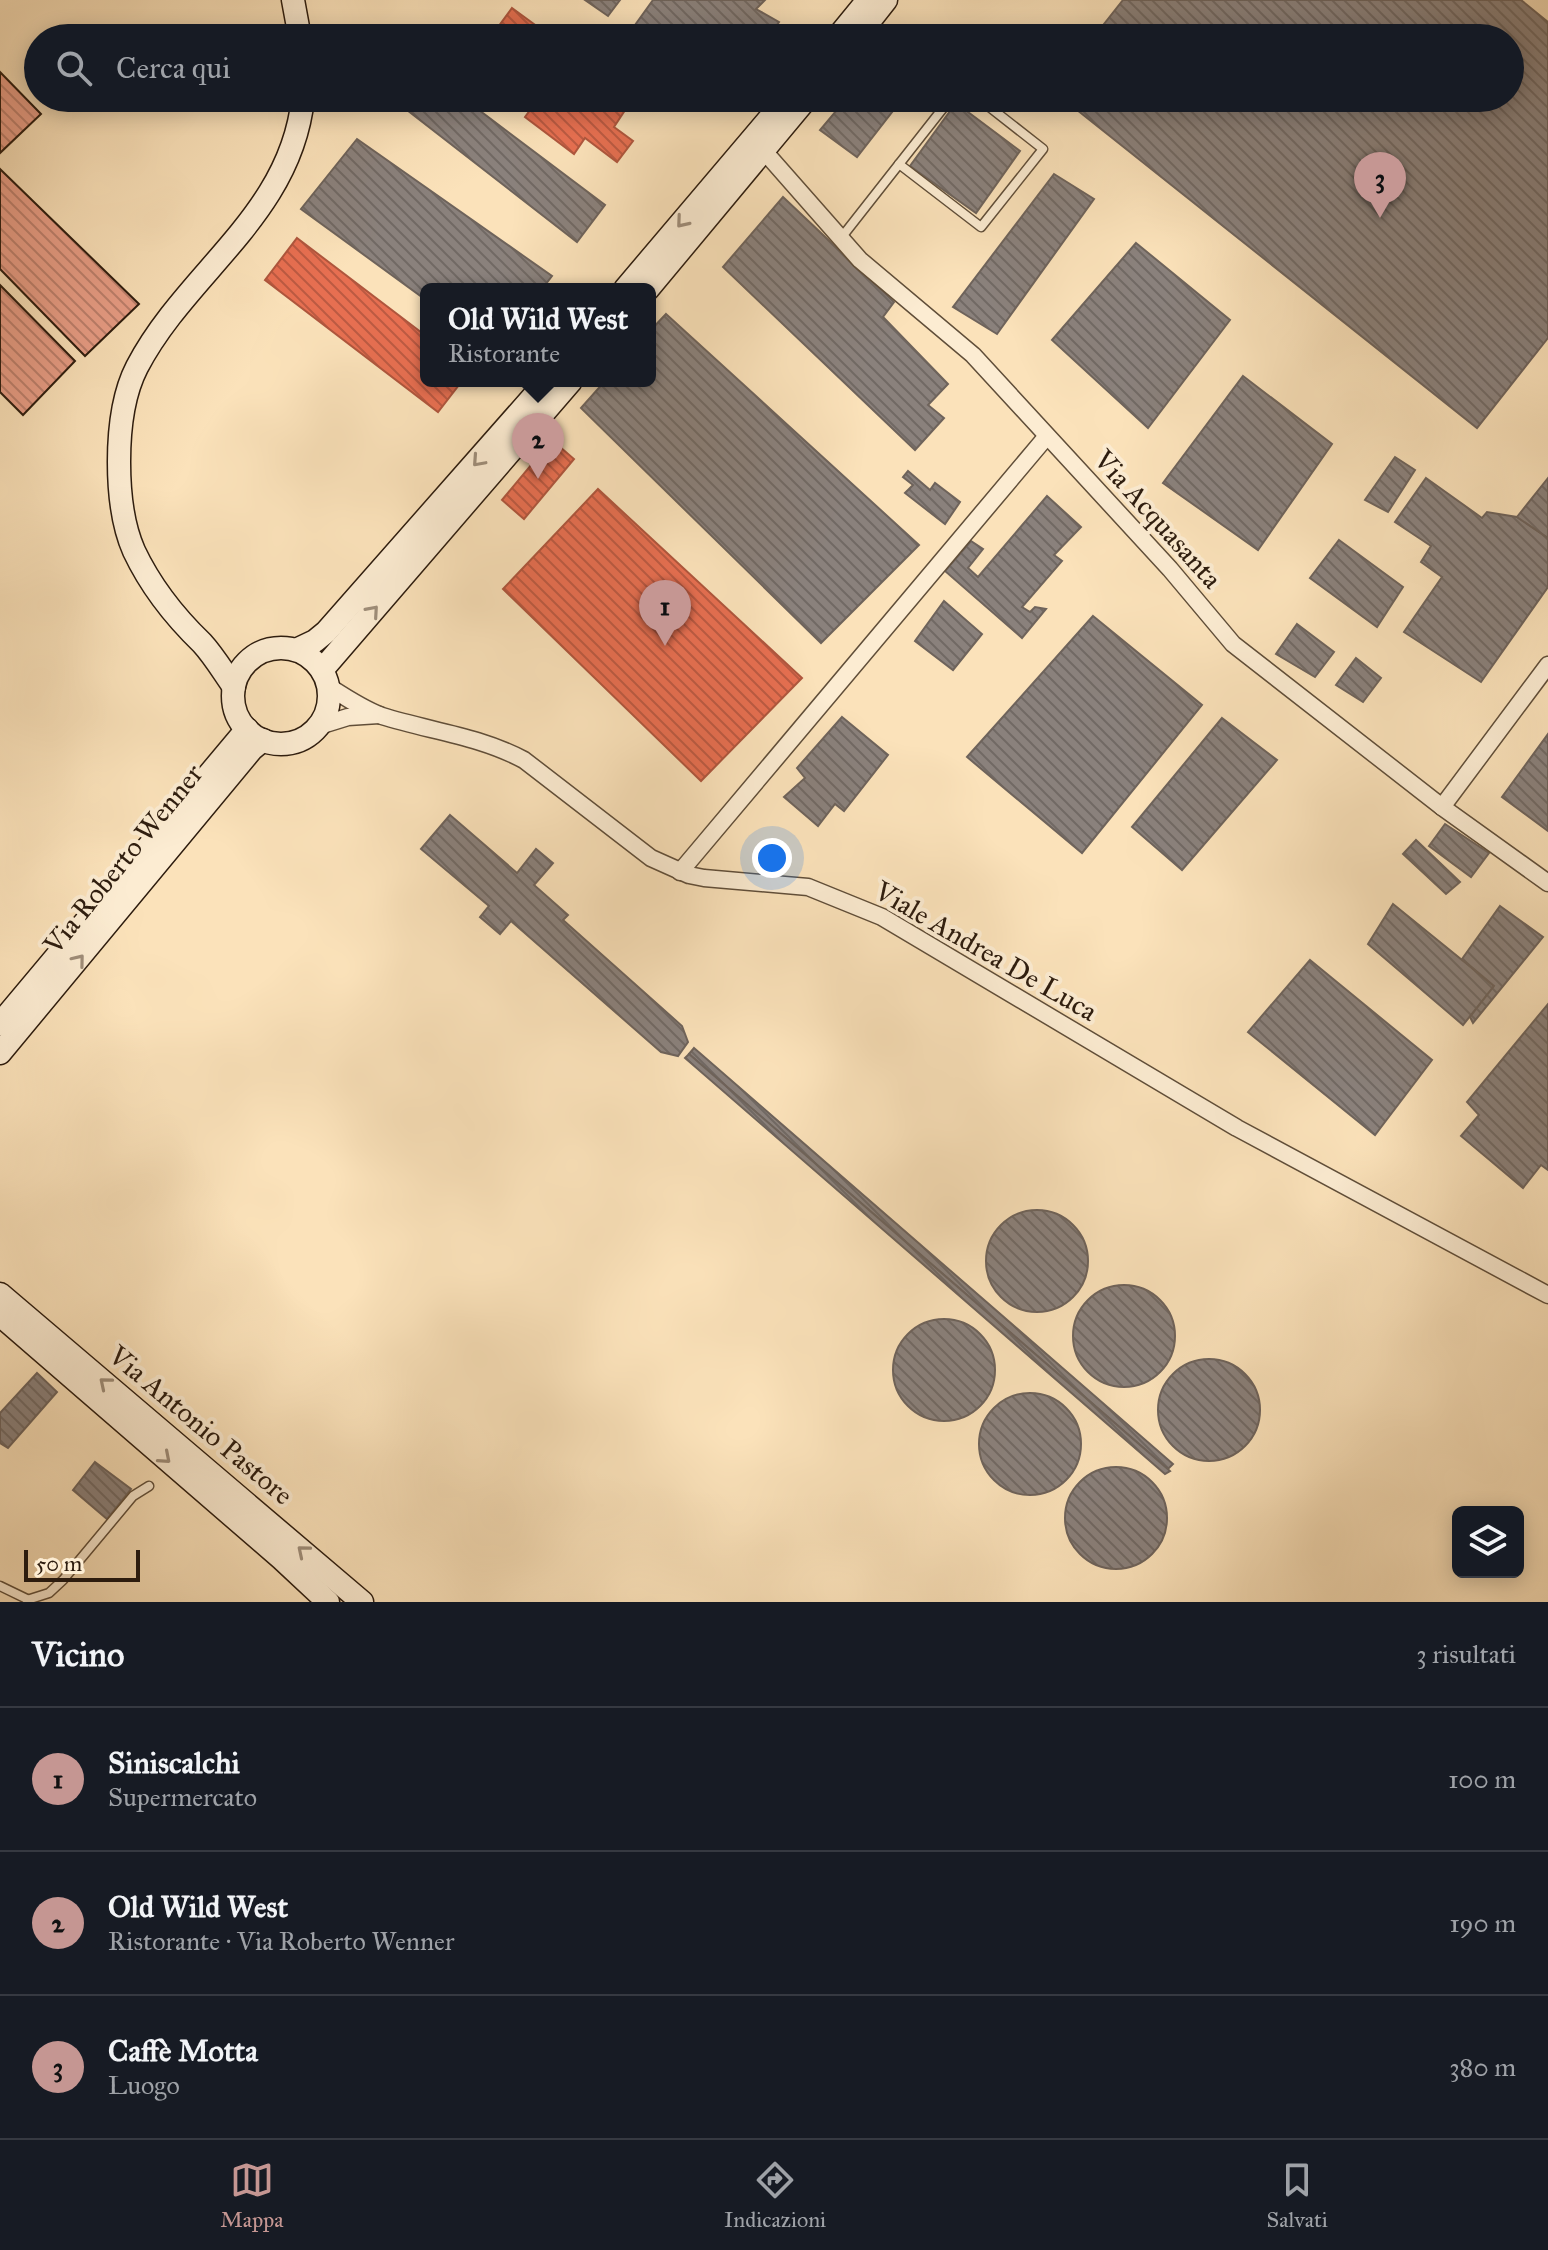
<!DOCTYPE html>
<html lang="it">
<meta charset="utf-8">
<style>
:root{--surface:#171b24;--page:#242831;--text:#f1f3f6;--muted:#9ea1a6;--line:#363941;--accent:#c59692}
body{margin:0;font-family:"IM FELL Great Primer",serif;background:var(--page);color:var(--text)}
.controls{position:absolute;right:24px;bottom:24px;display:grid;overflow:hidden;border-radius:12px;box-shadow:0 4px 20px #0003}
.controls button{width:72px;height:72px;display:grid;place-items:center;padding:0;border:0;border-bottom:2px solid var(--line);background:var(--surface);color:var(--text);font:40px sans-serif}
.scale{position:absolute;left:24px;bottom:20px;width:116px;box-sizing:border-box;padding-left:8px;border:4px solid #2d1c0e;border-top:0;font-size:22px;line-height:28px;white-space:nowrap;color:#2d1c0e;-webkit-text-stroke:6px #fcecd2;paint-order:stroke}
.you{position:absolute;left:772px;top:858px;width:28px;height:28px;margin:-20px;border:6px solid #fff;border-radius:50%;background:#1a73e8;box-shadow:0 0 0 12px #1a73e833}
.badge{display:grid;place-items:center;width:52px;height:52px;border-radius:50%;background:var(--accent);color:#111;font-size:26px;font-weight:700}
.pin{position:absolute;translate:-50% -66px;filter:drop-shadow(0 2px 4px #0008)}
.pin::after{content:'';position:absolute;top:42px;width:28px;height:24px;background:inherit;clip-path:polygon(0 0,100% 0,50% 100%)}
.popup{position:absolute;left:420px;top:283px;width:236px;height:104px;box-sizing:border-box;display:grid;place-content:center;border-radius:12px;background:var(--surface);filter:drop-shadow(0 2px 6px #0005);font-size:26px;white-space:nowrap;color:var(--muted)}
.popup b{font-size:30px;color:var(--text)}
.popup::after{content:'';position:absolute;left:50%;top:100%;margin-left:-16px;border:16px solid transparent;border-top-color:var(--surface)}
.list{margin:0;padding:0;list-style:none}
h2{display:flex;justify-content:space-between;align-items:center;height:104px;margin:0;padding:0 32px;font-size:34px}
h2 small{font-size:26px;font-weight:400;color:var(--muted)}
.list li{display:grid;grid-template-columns:52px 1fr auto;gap:24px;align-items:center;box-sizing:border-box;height:144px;padding:0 32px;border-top:2px solid var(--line)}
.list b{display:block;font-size:30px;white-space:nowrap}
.list p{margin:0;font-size:26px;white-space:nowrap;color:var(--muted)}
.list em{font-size:26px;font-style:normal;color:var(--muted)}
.icon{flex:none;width:44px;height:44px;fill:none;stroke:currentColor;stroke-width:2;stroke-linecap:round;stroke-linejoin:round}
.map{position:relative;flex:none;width:1548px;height:1602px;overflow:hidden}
.search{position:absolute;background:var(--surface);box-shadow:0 4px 20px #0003;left:24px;right:24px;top:24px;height:88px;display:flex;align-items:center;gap:20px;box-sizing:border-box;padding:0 28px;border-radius:44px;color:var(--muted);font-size:30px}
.sheet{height:536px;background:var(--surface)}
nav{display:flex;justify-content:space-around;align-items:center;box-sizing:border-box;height:112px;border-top:2px solid var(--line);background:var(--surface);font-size:22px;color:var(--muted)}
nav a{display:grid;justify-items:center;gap:4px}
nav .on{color:var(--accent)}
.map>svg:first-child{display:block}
.shops{fill:url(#shops-back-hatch);stroke:#af563d;stroke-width:2}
.industry{fill:url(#industry-back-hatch);stroke:#6e635b;stroke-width:2}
.building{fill:url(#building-back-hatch);stroke:#2d1c0e;stroke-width:2}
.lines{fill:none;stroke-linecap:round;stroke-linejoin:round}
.lane-casing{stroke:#604e39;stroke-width:11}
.street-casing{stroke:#604e39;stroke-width:19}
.secondary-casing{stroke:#2d1c0e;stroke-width:25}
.lane{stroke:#fcecd2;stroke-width:8}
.street{stroke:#fcecd2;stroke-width:16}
.secondary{stroke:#fcecd2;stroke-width:22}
.oneway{stroke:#9f8e7a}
.labels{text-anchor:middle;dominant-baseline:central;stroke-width:8;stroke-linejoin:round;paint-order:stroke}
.street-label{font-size:28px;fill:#2d1c0e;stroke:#fcecd2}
</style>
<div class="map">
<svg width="1548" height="1602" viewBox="0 0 1548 1602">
<defs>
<pattern id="shops-back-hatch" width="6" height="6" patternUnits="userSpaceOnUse" patternTransform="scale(2)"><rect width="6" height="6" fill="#e76f51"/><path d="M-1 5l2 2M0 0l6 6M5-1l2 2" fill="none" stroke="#bc5a42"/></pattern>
<pattern id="industry-back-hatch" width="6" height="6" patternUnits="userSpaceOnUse" patternTransform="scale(2)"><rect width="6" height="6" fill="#8a817c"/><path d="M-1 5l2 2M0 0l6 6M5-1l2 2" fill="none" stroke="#716964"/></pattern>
<pattern id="building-back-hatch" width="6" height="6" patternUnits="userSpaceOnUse" patternTransform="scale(2)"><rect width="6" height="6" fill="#e99e87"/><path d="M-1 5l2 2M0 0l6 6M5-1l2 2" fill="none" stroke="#bd806d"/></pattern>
</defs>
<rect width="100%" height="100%" fill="#fbe2ba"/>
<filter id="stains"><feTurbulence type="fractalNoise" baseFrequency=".0025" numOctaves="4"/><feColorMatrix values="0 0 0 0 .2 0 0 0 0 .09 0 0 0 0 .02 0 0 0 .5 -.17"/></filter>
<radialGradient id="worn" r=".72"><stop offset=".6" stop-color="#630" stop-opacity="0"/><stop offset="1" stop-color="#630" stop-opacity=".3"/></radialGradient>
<!-- shops -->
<g class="shops">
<path d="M 512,8 L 553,38 L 490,38 Z"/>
<path d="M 539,98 L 633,98 L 614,127 L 633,141 L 617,162 L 585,138 L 574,154 L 525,117 Z"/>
<path d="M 297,238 L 426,336 L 426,381 L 462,381 L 438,412 L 265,280 Z"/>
<path d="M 552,440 L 574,459 L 524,519 L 502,500 Z"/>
<path d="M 598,489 L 802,678 L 701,781 L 503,589 Z"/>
</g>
<!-- industry -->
<g class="industry">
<path d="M 585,0 L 620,0 L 608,16 Z"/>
<path d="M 653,0 L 765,0 L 756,9 L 779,22 L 768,38 L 638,38 L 630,32 Z"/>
<path d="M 1123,0 L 1521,0 L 1548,22 L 1548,338 L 1477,428 L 1062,98 L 1510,98 L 1510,38 L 1093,38 Z"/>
<path d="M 415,98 L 463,98 L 605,205 L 577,242 L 407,110 Z"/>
<path d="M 847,98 L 903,98 L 857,157 L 820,130 Z"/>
<path d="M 956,103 L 1020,151 L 976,213 L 910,166 Z"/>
<path d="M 357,139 L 552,276 L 542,289 L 426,289 L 426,300 L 301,209 Z"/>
<path d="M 1054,174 L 1094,199 L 997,334 L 953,307 Z"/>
<path d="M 783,197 L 894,302 L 883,317 L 948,384 L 928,405 L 944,418 L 915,450 L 723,267 Z"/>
<path d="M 1136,243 L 1230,320 L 1148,428 L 1052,340 Z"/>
<path d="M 666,314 L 919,545 L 821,643 L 581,408 L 605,381 L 650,381 L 650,331 Z"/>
<path d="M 1243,376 L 1332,444 L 1258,550 L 1163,483 Z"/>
<path d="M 1395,457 L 1415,470 L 1388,512 L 1365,500 Z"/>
<path d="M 908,471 L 930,490 L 935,483 L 960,502 L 945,524 L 905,493 L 913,485 L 903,477 Z"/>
<path d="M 1426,478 L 1482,518 L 1487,512 L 1517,517 L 1548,538 L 1548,587 L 1481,682 L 1404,632 L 1442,577 L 1421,562 L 1431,546 L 1395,522 Z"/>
<path d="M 1548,478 L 1548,538 L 1517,517 Z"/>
<path d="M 1047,496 L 1081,527 L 1054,555 L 1062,561 L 1022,607 L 1030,612 L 1035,607 L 1046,609 L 1022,638 L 945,571 L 971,541 L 983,549 L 968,568 L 978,577 Z"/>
<path d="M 1339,540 L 1403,587 L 1377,627 L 1310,578 Z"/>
<path d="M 944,601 L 982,634 L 953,670 L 915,641 Z"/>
<path d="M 1093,616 L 1202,705 L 1082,853 L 967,757 Z"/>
<path d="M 1297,624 L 1334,652 L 1315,677 L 1276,654 Z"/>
<path d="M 1356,658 L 1381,678 L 1363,702 L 1336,685 Z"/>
<path d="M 842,717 L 888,755 L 844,811 L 835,804 L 818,826 L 784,797 L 805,778 L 797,768 Z"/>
<path d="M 1222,718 L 1277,760 L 1182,870 L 1132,827 Z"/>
<path d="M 1548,734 L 1548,831 L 1502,797 Z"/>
<path d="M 450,815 L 517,873 L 536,849 L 553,863 L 534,885 L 568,915 L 563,920 L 682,1026 L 688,1042 L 678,1056 L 661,1052 L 511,921 L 500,934 L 480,917 L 489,906 L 421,849 Z"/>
<path d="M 1445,824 L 1489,853 L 1471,877 L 1429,846 Z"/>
<path d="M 1416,840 L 1460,882 L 1446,894 L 1403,854 Z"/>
<path d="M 1393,904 L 1494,986 L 1463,1025 L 1368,944 Z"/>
<path d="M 1500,906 L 1543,937 L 1473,1023 L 1470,1017 L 1494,986 L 1462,959 Z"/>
<path d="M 1310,960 L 1432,1060 L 1375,1135 L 1248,1032 Z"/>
<path d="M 1548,1004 L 1548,1170 L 1541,1165 L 1523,1188 L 1461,1136 L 1479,1115 L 1467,1102 Z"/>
<path d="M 694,1048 L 1173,1464 L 1168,1469 L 689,1054 Z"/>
<path d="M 689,1054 L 1170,1471 L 1165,1474 L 685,1058 Z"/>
<circle cx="1037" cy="1261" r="51"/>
<circle cx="1124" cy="1336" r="51"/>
<circle cx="944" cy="1370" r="51"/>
<circle cx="1209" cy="1410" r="51"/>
<path d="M 37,1373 L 57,1392 L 8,1448 L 0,1443 L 0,1413 Z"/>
<circle cx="1030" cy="1444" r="51"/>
<path d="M 95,1462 L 131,1489 L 107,1519 L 73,1490 Z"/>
<circle cx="1116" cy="1518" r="51"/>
</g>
<!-- building -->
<g class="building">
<path d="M 0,72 L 41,114 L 0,153 Z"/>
<path d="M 0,169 L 139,304 L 85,356 L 0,269 Z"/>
<path d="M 0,285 L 75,361 L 23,415 L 0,392 Z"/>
</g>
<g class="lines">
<!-- lane casing -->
<g class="lane-casing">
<g id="lane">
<path d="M 899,164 L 981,227 L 1043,149 L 978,98"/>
<path d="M 841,238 L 951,98"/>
<path d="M 0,1586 L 29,1600"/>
<path d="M 27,1600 L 49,1593 L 63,1580 L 133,1496 L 149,1486"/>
</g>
</g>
<!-- street casing -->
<g class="street-casing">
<g id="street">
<path d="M 764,151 L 860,260 L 973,355 L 1170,569 L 1233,644 L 1442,807 L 1548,883"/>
<path d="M 328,686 C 345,697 363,709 382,716 C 430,731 479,736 524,760 L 651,858 L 689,875 L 704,878 L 808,887 L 882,917 L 1237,1128 L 1548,1295"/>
<path d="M 319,726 L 348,717 L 379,715"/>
<path d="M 1442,807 L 1548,665"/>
<path d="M 680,872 L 1047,436"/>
</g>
</g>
<!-- secondary casing -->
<g class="secondary-casing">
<g id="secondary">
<path d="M 293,0 L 300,38"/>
<path d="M 864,28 L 886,0"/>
<path d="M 837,38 L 868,0"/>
<path d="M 625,289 L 787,98"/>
<path d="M 648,289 L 807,98"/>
<circle cx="281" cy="696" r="48"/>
<path d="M 296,650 L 315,641 L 326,632 L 547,381"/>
<path d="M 322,670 L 571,381"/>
<path d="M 234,687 C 224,673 214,656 202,643 C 174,616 151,587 134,551 C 122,524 119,491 119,462 C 119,430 122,396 137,367 C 187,271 291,215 303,98"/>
<path d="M 0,1024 L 247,729"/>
<path d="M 0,1053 L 252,749 L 263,740"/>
<path d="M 0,1294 L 362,1602"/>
<path d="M 0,1315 L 282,1559 L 328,1602"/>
</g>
</g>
<!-- lane -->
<use href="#lane" class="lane"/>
<!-- street -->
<use href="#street" class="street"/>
<!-- secondary -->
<use href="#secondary" class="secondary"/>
</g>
<!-- one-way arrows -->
<defs><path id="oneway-chevron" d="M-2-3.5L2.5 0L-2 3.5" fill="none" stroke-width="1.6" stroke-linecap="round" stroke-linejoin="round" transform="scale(2)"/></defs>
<g class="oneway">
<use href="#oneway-chevron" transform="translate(682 222) rotate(130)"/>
<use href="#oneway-chevron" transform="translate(478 461) rotate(132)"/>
<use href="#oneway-chevron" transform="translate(373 611) rotate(-49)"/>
<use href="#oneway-chevron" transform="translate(79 960) rotate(-51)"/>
<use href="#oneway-chevron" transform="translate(105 1383) rotate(-140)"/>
<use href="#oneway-chevron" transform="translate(165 1458) rotate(41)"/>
<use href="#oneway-chevron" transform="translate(303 1551) rotate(-140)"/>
</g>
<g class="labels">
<!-- street labels -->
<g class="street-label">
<text transform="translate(1158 519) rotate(48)">Via Acquasanta</text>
<text transform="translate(123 859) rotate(-51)">Via Roberto Wenner</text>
<text transform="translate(986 951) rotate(30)">Viale Andrea De Luca</text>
<text transform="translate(201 1425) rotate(40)">Via Antonio Pastore</text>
</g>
</g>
<rect width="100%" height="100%" filter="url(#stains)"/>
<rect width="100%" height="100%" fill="url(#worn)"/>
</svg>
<div class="controls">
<button><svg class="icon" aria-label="layers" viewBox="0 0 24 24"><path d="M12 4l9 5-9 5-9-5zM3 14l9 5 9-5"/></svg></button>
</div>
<div class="scale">50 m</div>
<div class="you"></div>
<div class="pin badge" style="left:665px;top:646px">1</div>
<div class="pin badge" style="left:538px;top:479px">2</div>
<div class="popup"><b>Old Wild West</b>Ristorante</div>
<div class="pin badge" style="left:1380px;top:218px">3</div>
<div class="search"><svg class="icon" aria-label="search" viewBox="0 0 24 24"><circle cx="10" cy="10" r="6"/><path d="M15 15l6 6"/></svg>Cerca qui</div>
</div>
<section class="sheet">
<h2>Vicino<small>3 risultati</small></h2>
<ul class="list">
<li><span class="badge">1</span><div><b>Siniscalchi</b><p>Supermercato</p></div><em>100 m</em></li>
<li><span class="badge">2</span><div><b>Old Wild West</b><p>Ristorante · Via Roberto Wenner</p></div><em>190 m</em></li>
<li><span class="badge">3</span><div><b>Caffè Motta</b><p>Luogo</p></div><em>380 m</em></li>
</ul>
</section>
<nav>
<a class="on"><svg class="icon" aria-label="map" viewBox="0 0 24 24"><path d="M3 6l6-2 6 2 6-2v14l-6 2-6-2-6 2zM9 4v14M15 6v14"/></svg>Mappa</a>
<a><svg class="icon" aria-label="directions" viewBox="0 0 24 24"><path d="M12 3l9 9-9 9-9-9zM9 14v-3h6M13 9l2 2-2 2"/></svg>Indicazioni</a>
<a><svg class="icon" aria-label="saved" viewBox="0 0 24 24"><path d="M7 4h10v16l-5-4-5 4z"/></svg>Salvati</a>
</nav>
